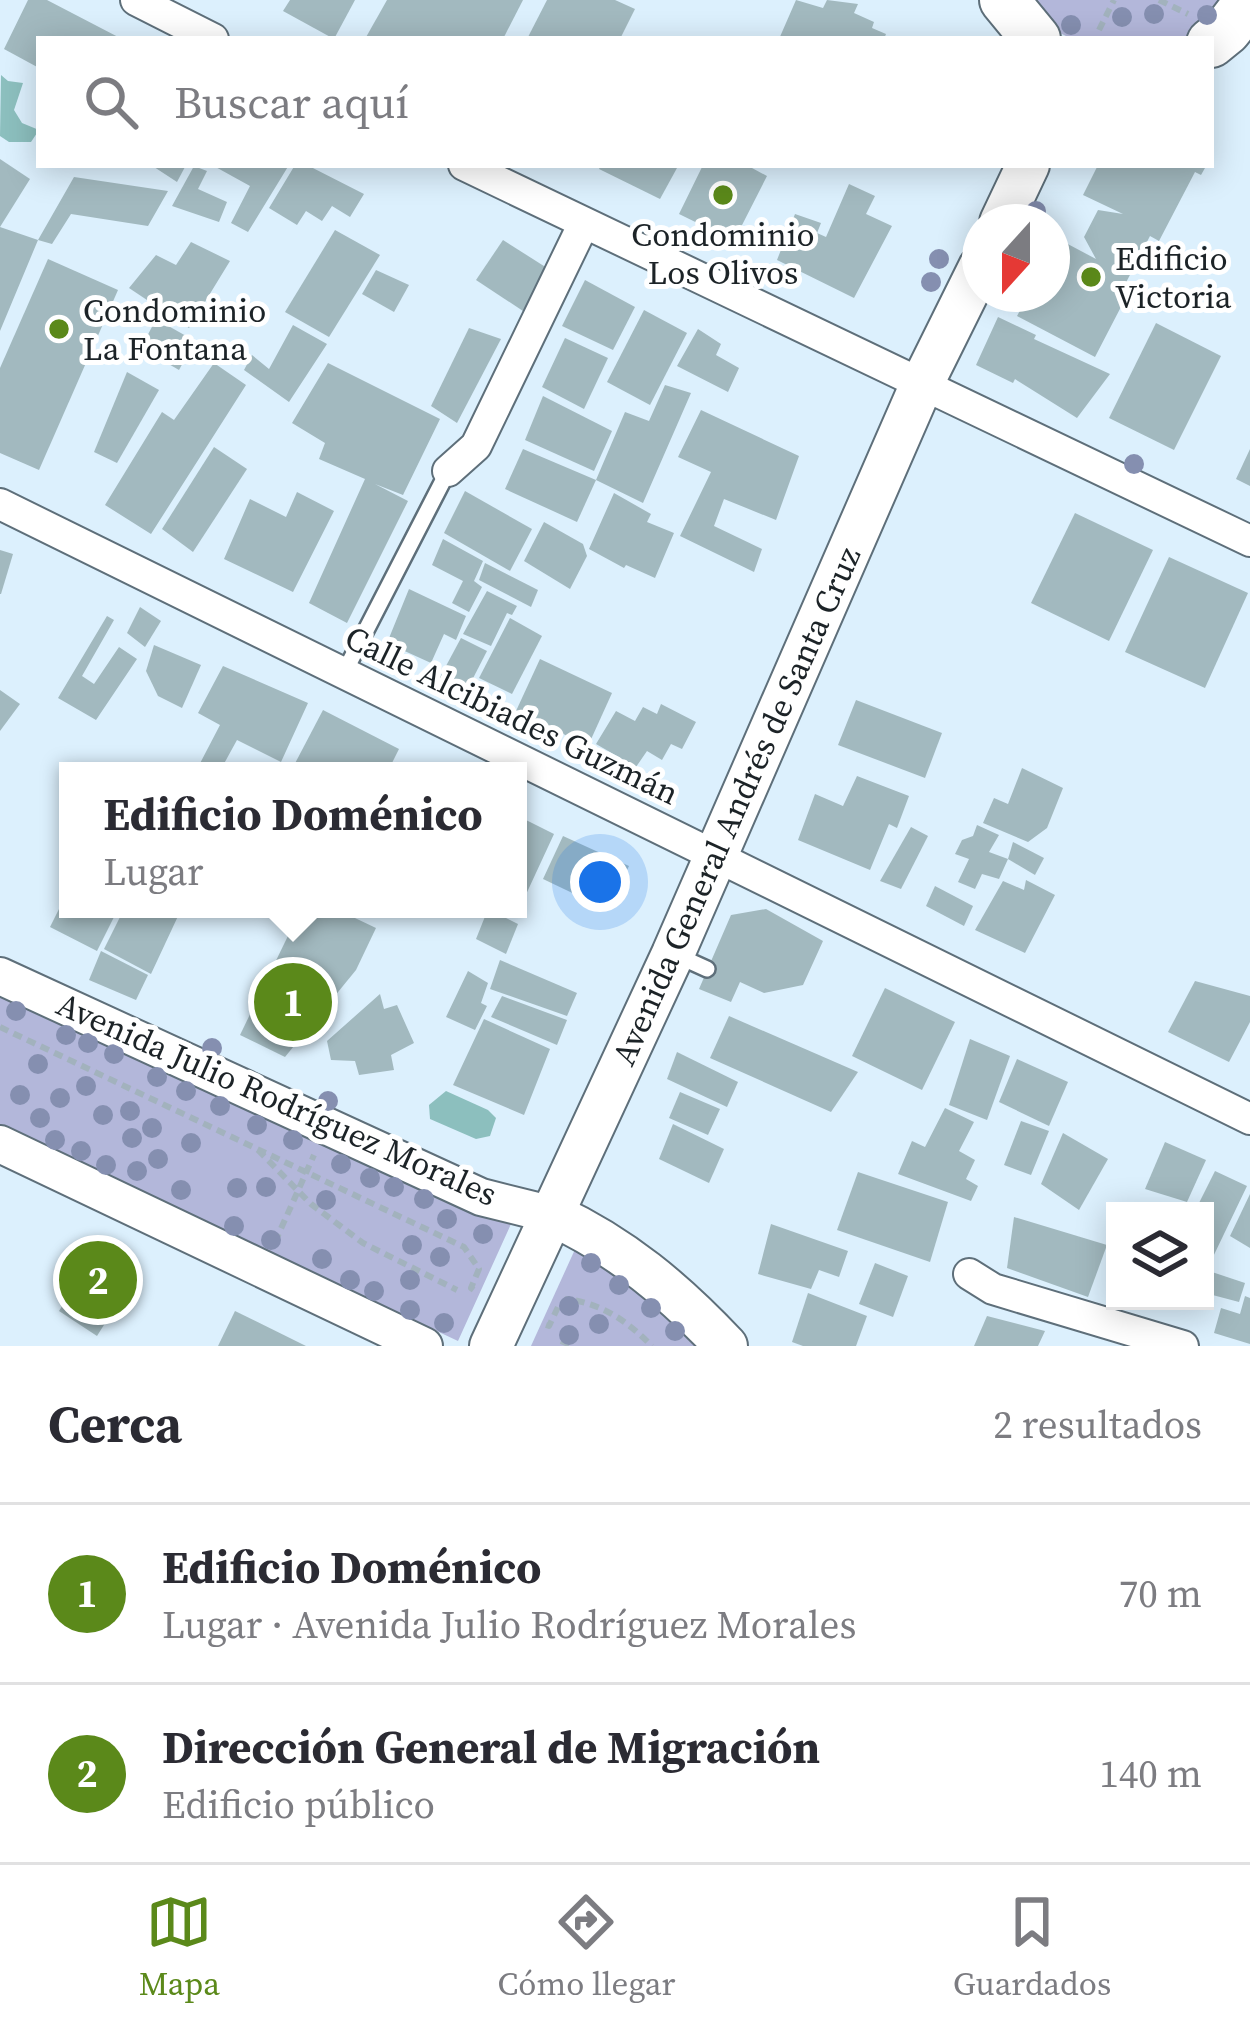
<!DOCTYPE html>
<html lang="es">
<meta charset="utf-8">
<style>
:root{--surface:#fff;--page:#f2f2f3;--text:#2b2b33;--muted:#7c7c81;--line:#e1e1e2;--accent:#5b891a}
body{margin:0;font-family:"Source Serif 4",serif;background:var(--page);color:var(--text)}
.controls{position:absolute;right:36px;bottom:36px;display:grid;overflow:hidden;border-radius:0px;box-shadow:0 6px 30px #0003}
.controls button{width:108px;height:108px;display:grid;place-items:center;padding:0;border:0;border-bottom:3px solid var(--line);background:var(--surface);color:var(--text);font:60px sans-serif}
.compass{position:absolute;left:962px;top:204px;width:108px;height:108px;border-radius:50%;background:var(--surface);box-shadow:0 6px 30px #0003;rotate:201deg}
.you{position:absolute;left:600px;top:882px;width:42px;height:42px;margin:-30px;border:9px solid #fff;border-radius:50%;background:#1a73e8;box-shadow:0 0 0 18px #1a73e833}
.badge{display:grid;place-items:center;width:78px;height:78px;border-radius:50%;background:var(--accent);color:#fff;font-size:39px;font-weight:700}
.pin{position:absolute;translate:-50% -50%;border:6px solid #fff;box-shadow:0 3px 12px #0006}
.popup{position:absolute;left:59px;top:762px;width:468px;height:156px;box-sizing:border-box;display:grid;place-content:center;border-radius:0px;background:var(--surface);filter:drop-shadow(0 3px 9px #0005);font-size:39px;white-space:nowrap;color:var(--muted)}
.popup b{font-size:45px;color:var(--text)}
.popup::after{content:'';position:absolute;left:50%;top:100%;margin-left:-24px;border:24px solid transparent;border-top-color:var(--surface)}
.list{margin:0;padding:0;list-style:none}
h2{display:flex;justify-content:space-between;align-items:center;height:156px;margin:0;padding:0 48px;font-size:51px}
h2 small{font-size:39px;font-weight:400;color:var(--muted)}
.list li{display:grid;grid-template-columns:78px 1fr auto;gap:36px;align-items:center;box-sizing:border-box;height:180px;padding:0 48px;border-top:3px solid var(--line)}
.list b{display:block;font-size:45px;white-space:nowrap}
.list p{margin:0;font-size:39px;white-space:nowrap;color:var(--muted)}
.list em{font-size:39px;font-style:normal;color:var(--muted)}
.icon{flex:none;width:66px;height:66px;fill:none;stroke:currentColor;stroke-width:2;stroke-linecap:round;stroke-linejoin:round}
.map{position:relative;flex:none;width:1250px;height:1346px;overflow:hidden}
.search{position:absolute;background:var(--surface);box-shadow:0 6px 30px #0003;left:36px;right:36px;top:36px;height:132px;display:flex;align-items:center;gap:30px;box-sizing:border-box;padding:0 42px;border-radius:0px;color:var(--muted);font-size:45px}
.sheet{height:516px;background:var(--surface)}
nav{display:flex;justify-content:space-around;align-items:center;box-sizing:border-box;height:168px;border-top:3px solid var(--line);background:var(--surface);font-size:33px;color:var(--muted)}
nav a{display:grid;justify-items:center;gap:6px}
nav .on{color:var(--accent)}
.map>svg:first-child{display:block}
.green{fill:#b3b7da}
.water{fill:#8cbfbe}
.building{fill:#a2b9bf}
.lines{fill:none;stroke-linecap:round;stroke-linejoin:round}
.service-casing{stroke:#5e6f7a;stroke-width:20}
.minor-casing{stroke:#5e6f7a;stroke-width:34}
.tertiary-casing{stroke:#5e6f7a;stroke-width:40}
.secondary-casing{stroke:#5e6f7a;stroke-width:46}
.primary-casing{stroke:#5e6f7a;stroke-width:52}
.path{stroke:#a2b2bd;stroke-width:6;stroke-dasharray:9 6;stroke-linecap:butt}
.service{stroke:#fff;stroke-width:15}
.minor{stroke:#fff;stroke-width:30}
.tertiary{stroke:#fff;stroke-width:36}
.secondary{stroke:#fff;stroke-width:42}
.primary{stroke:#fff;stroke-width:48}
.tree{fill:#858fb0}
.poi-dot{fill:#5b891a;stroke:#fff;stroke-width:4.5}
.labels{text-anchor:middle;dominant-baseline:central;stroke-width:10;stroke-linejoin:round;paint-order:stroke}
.poi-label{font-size:33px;fill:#1c2327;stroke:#fff;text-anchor:start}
.street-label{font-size:33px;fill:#1c2327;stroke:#fff}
</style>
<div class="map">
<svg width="1250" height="1346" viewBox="0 0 1250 1346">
<rect width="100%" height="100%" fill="#dcf0fd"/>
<!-- green -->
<g class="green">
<path d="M 1030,0 L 1227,0 L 1190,35 L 1179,39 L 1072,39 L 1060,33 Z"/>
<path d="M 0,992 L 469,1210 L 511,1224 L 458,1341 L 0,1126 Z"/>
<path d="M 577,1245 L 609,1261 L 704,1346 L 531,1346 Z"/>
</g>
<!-- water -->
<g class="water">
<path d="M 1,75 L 8,81 L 23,83 L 14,110 L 22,123 L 39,130 L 31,142 L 9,142 L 0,136 Z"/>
<path d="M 446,1091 L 488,1110 L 496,1118 L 490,1136 L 476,1139 L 430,1119 L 429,1105 Z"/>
</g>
<!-- building -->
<g class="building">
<path d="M 28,0 L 47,0 L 122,39 L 39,39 L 39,68 L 4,49 Z"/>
<path d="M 290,0 L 355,0 L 334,39 L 283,11 Z"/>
<path d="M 387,0 L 523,0 L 503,39 L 365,39 Z"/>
<path d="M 547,0 L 615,0 L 635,9 L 620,39 L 527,39 Z"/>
<path d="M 796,0 L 823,8 L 827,0 L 858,4 L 854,13 L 874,22 L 872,28 L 886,34 L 884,39 L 779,39 Z"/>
<path d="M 0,159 L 30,179 L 0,227 L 38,240 L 0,331 Z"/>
<path d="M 151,165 L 186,165 L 177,182 Z"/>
<path d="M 212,165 L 289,165 L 248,232 L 231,223 L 250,186 Z"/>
<path d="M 295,165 L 307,165 L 364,194 L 350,217 L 332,206 L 322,221 L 306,211 L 297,225 L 269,208 Z"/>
<path d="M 601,165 L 673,165 L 677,168 L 660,199 L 599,169 Z"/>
<path d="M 703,165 L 754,165 L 752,168 L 767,176 L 739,231 L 726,237 L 679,214 Z"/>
<path d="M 1098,165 L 1205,168 L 1201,175 L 1195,172 L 1159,241 L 1150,236 L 1117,300 L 1123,303 L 1095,357 L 1017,316 L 1029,294 L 1052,294 L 1052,245 L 1060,249 L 1064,242 L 1096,259 L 1084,237 L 1098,210 L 1123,214 L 1083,195 Z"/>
<path d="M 194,166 L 207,171 L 198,189 L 227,202 L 219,222 L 172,206 Z"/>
<path d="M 74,177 L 168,191 L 148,226 L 71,214 L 52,244 L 38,240 Z"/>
<path d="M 849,184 L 875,196 L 866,214 L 892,226 L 854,298 L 777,260 L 795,214 L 821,223 L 817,233 L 826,237 Z"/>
<path d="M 335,230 L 380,255 L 329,337 L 285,312 Z"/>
<path d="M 503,240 L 547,268 L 523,311 L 476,280 Z"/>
<path d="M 191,242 L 230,261 L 189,328 L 129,288 L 156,255 L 176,265 Z"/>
<path d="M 48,259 L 118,290 L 39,470 L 0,453 L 0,368 Z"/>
<path d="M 376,270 L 409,285 L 394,312 L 362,294 Z"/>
<path d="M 585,280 L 635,307 L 613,350 L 562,326 Z"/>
<path d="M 644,310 L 687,333 L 650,405 L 607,382 Z"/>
<path d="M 998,317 L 1036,335 L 1034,339 L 1110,374 L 1077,418 L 1015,379 L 1013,383 L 976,365 Z"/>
<path d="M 156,319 L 195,341 L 179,370 L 141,348 Z"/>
<path d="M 1156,323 L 1221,356 L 1174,450 L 1109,418 Z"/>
<path d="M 293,325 L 327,344 L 289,402 L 244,370 L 252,355 L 269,369 Z"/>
<path d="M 469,328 L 501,339 L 457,423 L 431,406 Z"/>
<path d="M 698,329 L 721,344 L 716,355 L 739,368 L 728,392 L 677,366 Z"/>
<path d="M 565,338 L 608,358 L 584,409 L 542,387 Z"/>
<path d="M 214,363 L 246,385 L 151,534 L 105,505 L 162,412 L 174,420 Z"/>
<path d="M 328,363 L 440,419 L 403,495 L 375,484 L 408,501 L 347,623 L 309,603 L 365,479 L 319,459 L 325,443 L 292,423 Z"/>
<path d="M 127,372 L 159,390 L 117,463 L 94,452 Z"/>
<path d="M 665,385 L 691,393 L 643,503 L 596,480 L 625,412 L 649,421 Z"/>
<path d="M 543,396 L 612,431 L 594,471 L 525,440 Z"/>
<path d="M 701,410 L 799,456 L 776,520 L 724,499 L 714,526 L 762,549 L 754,572 L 680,536 L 711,472 L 678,457 Z"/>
<path d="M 214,447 L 247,469 L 193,552 L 162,529 Z"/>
<path d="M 523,449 L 596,480 L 577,522 L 505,489 Z"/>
<path d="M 1250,449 L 1250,486 L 1236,479 Z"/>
<path d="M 465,491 L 532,529 L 510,571 L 444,533 Z"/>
<path d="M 297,492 L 334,511 L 293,592 L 224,559 L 250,499 L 286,517 Z"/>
<path d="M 614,493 L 651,514 L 647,522 L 674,533 L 655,578 L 626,565 L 624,568 L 589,549 Z"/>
<path d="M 1075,513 L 1153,550 L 1109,641 L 1031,603 Z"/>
<path d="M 544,522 L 583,544 L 587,556 L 570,589 L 524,561 Z"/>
<path d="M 443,539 L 483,561 L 474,581 L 482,587 L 469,612 L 452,603 L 463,581 L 432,565 Z"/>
<path d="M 0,550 L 13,554 L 1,594 L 0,594 Z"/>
<path d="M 1169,557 L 1248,593 L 1205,688 L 1125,652 Z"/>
<path d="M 485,563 L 538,590 L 531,607 L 479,580 Z"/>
<path d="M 409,589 L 466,616 L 456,640 L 444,634 L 431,663 L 387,643 Z"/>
<path d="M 487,591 L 517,606 L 512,615 L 507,613 L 491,646 L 463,634 Z"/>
<path d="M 140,607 L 161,621 L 145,647 L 127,633 Z"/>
<path d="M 107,616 L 114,620 L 82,676 L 94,684 L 119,647 L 137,659 L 96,720 L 58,698 Z"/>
<path d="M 510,618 L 542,636 L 512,694 L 479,678 Z"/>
<path d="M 461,638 L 487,651 L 467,690 L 439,679 Z"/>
<path d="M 154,645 L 201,665 L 182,708 L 158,696 L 146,671 Z"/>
<path d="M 540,659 L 612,693 L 588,746 L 516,711 Z"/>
<path d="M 223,666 L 308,703 L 281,762 L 237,740 L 220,771 L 196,771 L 220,725 L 198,713 Z"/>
<path d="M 0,690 L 20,704 L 0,731 Z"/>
<path d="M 856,700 L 942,733 L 925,778 L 838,745 Z"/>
<path d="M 661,704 L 696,722 L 682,749 L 671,744 L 662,760 L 647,751 L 636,767 L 596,744 L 616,711 L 635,721 L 643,707 L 657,714 Z"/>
<path d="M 323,710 L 399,749 L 388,771 L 291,771 Z"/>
<path d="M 1022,768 L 1063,788 L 1047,828 L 1028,842 L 983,823 L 994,798 L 1008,804 Z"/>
<path d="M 857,776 L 909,796 L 897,828 L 889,824 L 870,870 L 798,840 L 815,794 L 843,806 Z"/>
<path d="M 518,816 L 554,834 L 516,916 L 503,909 L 518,909 Z"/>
<path d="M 977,825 L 999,835 L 989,852 L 1008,859 L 999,879 L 982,874 L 975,889 L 958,882 L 969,859 L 955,854 L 962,840 L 973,836 Z"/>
<path d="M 911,827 L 928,836 L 901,889 L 880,881 Z"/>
<path d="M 563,836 L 629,866 L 608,910 L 543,879 Z"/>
<path d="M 1013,842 L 1044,858 L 1035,875 L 1008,859 Z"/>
<path d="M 1026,880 L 1055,895 L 1025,953 L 975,930 L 1003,881 L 1024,890 Z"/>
<path d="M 935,886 L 973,906 L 964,926 L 926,906 Z"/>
<path d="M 68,891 L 68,909 L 118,909 L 97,951 L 50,927 Z"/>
<path d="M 124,909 L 169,909 L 179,914 L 151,974 L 104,949 Z"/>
<path d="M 301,909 L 336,909 L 376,928 L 356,970 L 285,1057 L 240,1035 Z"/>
<path d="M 488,909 L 518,924 L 506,954 L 476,939 Z"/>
<path d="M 766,909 L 823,941 L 803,985 L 764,993 L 740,982 L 731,1002 L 699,989 L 731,915 Z"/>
<path d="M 101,951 L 148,975 L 136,1000 L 89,980 Z"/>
<path d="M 500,960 L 577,993 L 567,1016 L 490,989 Z"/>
<path d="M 468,971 L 488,983 L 481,1003 L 487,1006 L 475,1030 L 446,1017 Z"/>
<path d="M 1195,981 L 1250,996 L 1250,1022 L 1229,1062 L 1168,1032 Z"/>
<path d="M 885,988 L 955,1022 L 922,1090 L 852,1056 Z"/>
<path d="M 380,994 L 384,1009 L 397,1005 L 414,1043 L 391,1055 L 394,1070 L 359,1075 L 355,1061 L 331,1060 L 327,1041 Z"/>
<path d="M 502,996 L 567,1020 L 557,1045 L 491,1017 Z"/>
<path d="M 729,1016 L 858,1072 L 831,1112 L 710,1058 Z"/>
<path d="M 484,1019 L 550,1049 L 524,1115 L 453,1085 Z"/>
<path d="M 970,1039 L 1010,1056 L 987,1120 L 949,1105 Z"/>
<path d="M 677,1052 L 738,1082 L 727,1107 L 667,1079 Z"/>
<path d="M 1017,1059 L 1068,1082 L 1049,1126 L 999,1102 Z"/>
<path d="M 680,1092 L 720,1109 L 708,1135 L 669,1118 Z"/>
<path d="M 945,1108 L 974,1122 L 959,1151 L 975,1160 L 966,1179 L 978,1186 L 971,1201 L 898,1174 L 912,1141 L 925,1147 Z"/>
<path d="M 1021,1121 L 1049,1131 L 1031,1175 L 1004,1165 Z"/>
<path d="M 673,1124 L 724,1149 L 709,1183 L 659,1159 Z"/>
<path d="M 1063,1133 L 1108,1159 L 1079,1210 L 1041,1184 Z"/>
<path d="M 1165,1142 L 1206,1160 L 1187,1202 L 1145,1189 Z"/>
<path d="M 1215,1171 L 1247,1186 L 1212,1259 L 1205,1256 L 1205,1211 L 1195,1211 Z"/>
<path d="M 858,1172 L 948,1202 L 930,1262 L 837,1230 Z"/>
<path d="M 1250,1194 L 1250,1248 L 1230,1236 Z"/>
<path d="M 1014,1217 L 1107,1245 L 1088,1297 L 1007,1268 Z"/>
<path d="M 771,1224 L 848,1251 L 839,1277 L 819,1270 L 811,1289 L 758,1274 Z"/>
<path d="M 98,1250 L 136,1274 L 97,1336 L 59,1311 Z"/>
<path d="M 875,1263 L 908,1276 L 893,1317 L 859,1304 Z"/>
<path d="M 1206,1270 L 1245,1283 L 1239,1302 L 1205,1293 Z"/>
<path d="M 808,1293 L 867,1316 L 856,1346 L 803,1346 L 792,1342 Z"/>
<path d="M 1245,1296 L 1250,1298 L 1250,1344 L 1214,1333 L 1221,1308 L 1240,1314 Z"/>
<path d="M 235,1311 L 306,1346 L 218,1346 Z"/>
<path d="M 987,1316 L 1045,1331 L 1038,1346 L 974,1346 Z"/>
</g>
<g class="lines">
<!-- service casing -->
<g class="service-casing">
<g id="service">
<path d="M 345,671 L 448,471"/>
<path d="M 676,955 L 707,969"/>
</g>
</g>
<!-- minor casing -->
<g class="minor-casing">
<g id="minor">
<path d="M 136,0 L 213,39"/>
<path d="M 464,165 L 1250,541"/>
<path d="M 448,471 L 476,446 L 583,225"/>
<path d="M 0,504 L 1250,1119"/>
<path d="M 969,1274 L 993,1289 L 1183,1346"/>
</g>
</g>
<!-- tertiary casing -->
<g class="tertiary-casing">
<g id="tertiary">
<path d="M 0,976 L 481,1197 L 553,1215"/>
<path d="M 0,1144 L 424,1346"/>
</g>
</g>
<!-- secondary casing -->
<g class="secondary-casing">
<g id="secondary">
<path d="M 1001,222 L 1028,165"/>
<path d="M 553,1215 C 622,1247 674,1291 726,1346"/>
<path d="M 491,1346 L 673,954 L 921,386 L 980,267"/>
</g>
</g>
<!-- primary casing -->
<g class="primary-casing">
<g id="primary">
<path d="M 1004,0 L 1036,39"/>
<path d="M 1211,43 L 1227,30 L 1250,0"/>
</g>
</g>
<!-- path -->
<g class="path">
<path d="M 1159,0 L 1188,14"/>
<path d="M 1099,30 L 1114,0"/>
<path d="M 0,1027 L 464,1247 L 479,1269 L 471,1288 L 475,1291"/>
<path d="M 258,1150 L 311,1204 L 363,1243 L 457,1290"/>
<path d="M 275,1242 L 314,1155"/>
<path d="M 546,1325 L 549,1326 L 558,1307 L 567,1299 C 603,1304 627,1321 652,1346"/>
<path d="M 561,1341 L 573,1346"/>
</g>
<!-- service -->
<use href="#service" class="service"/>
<!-- minor -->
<use href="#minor" class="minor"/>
<!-- tertiary -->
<use href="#tertiary" class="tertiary"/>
<!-- secondary -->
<use href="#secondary" class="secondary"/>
<!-- primary -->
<use href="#primary" class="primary"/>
</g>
<!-- trees -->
<g class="tree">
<circle cx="1154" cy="14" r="10"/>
<circle cx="1207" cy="15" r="10"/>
<circle cx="1122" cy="17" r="10"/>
<circle cx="1071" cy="25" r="10"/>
<circle cx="1036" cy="211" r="10"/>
<circle cx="939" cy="259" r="10"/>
<circle cx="931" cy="282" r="10"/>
<circle cx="1134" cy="464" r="10"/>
<circle cx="16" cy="1011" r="10"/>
<circle cx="66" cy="1035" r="10"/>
<circle cx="88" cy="1043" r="10"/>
<circle cx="212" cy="1048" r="10"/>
<circle cx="114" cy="1054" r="10"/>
<circle cx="38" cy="1064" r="10"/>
<circle cx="157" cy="1077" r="10"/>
<circle cx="86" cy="1086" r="10"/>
<circle cx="186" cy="1091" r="10"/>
<circle cx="20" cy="1095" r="10"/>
<circle cx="60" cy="1098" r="10"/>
<circle cx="328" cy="1101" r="10"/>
<circle cx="220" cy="1106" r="10"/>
<circle cx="130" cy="1111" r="10"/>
<circle cx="103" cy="1115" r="10"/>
<circle cx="40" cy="1118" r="10"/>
<circle cx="257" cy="1125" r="10"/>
<circle cx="152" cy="1128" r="10"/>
<circle cx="132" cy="1138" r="10"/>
<circle cx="55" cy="1140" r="10"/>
<circle cx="293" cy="1140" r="10"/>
<circle cx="191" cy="1143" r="10"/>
<circle cx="81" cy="1151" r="10"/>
<circle cx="158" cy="1159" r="10"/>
<circle cx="341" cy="1164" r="10"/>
<circle cx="106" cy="1165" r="10"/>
<circle cx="137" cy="1171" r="10"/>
<circle cx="370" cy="1178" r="10"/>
<circle cx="266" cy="1187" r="10"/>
<circle cx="394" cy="1187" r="10"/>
<circle cx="237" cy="1188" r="10"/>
<circle cx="181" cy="1190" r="10"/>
<circle cx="424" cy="1199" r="10"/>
<circle cx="326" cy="1200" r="10"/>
<circle cx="447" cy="1219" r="10"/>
<circle cx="234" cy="1226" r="10"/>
<circle cx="483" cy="1234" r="10"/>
<circle cx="271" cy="1240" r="10"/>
<circle cx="412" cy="1245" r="10"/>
<circle cx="440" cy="1257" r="10"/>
<circle cx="322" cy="1259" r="10"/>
<circle cx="591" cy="1263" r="10"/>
<circle cx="350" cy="1280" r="10"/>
<circle cx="410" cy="1280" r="10"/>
<circle cx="619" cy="1285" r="10"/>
<circle cx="374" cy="1291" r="10"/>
<circle cx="569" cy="1306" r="10"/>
<circle cx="651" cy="1308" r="10"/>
<circle cx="410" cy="1310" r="10"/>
<circle cx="444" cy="1323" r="10"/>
<circle cx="599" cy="1324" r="10"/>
<circle cx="675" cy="1331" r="10"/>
<circle cx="569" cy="1335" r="10"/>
</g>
<!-- markers -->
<g class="poi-dot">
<circle cx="723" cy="195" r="12"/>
<circle cx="1091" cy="277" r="12"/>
<circle cx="59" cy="329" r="12"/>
</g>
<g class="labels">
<!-- poi labels -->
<g class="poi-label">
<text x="723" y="234" text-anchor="middle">Condominio<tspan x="723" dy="38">Los Olivos</tspan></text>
<text x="1115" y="258">Edificio<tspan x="1115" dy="38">Victoria</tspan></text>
<text x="83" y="310">Condominio<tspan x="83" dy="38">La Fontana</tspan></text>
</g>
<!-- street labels -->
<g class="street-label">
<text transform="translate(512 715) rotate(26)">Calle Alcibiades Guzmán</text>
<text transform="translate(736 806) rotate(-66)">Avenida General Andrés de Santa Cruz</text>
<text transform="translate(277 1099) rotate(24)">Avenida Julio Rodríguez Morales</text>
</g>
</g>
</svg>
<div class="controls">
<button><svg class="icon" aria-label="layers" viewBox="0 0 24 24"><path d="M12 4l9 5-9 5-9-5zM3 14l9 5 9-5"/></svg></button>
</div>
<svg class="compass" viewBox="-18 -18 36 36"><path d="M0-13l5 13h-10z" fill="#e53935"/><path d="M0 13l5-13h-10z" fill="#7c7c81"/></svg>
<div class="you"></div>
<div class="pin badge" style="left:293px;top:1002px">1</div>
<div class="popup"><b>Edificio Doménico</b>Lugar</div>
<div class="pin badge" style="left:98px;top:1280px">2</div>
<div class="search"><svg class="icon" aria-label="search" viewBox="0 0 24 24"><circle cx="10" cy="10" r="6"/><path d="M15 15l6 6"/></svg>Buscar aquí</div>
</div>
<section class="sheet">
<h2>Cerca<small>2 resultados</small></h2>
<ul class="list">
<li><span class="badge">1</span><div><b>Edificio Doménico</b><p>Lugar · Avenida Julio Rodríguez Morales</p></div><em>70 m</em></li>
<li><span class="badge">2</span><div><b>Dirección General de Migración</b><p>Edificio público</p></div><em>140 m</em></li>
</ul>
</section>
<nav>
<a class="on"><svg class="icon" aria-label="map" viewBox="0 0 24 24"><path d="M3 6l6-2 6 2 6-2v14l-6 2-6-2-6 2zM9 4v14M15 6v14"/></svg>Mapa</a>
<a><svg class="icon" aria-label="directions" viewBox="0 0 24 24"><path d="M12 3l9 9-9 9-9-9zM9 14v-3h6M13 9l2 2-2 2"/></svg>Cómo llegar</a>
<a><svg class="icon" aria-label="saved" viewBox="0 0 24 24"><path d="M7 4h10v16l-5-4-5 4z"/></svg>Guardados</a>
</nav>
